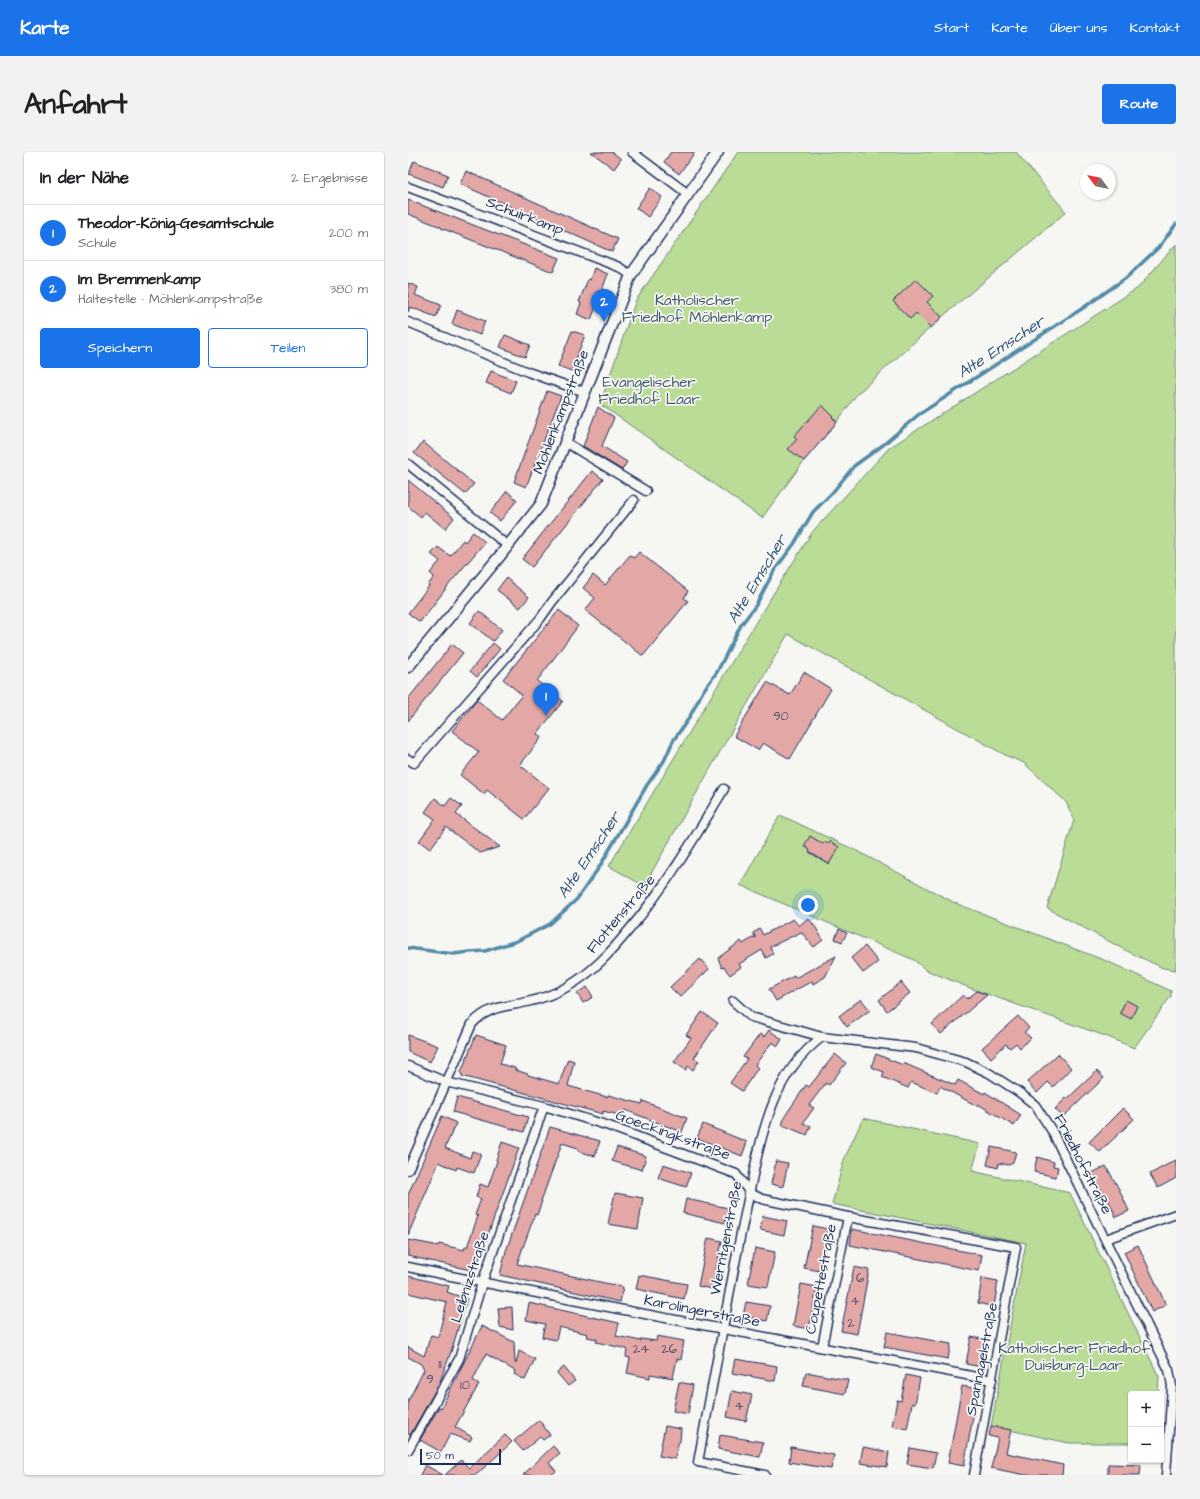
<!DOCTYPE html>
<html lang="de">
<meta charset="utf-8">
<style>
:root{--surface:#fff;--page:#f2f2f2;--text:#202124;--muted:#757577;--line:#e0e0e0;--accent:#1a73e8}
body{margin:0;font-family:"Architects Daughter",sans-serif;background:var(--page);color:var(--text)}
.controls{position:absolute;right:12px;bottom:12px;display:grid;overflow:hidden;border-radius:4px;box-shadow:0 1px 3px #0004}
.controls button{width:36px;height:36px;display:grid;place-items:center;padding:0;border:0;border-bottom:1px solid var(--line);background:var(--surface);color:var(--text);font:20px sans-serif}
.compass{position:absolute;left:672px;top:12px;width:36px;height:36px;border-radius:50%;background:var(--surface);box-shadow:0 1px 3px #0004;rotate:302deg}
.scale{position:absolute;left:12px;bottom:10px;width:81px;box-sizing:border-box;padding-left:4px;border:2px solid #1b2f5e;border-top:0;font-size:11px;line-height:14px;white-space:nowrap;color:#1b2f5e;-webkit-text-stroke:3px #f6f6f2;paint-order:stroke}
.you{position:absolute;left:400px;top:753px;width:14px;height:14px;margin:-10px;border:3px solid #fff;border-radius:50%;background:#1a73e8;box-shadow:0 0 0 6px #1a73e833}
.badge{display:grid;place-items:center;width:26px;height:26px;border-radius:50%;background:var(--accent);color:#fff;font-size:13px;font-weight:700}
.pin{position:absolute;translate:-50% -33px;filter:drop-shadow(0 1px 2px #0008)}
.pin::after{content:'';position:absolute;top:21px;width:14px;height:12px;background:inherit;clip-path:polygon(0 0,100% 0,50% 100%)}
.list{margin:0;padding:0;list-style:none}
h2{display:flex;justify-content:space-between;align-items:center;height:52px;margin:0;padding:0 16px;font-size:17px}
h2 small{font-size:13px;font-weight:400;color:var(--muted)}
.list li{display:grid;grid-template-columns:26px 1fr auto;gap:12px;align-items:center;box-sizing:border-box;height:56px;padding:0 16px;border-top:1px solid var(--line)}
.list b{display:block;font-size:15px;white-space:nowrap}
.list p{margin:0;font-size:13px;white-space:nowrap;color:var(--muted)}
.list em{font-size:13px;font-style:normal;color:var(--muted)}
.actions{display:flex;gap:8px;padding:12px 16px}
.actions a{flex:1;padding:9px 0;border:1px solid var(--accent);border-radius:4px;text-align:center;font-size:14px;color:var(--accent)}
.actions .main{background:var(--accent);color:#fff}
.map{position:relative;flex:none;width:768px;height:1323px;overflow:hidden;border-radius:4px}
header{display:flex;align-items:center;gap:24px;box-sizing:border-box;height:56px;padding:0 20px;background:var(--accent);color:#fff}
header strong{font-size:19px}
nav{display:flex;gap:22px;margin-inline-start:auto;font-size:14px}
.intro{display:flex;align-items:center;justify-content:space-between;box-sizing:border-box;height:96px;padding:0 24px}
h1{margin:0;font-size:28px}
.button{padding:10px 18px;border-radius:4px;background:var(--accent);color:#fff;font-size:14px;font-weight:700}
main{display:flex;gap:24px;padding:0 24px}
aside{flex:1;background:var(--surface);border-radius:4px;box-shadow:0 1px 3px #0004}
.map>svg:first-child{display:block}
.green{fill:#bbdc96;stroke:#6b867a}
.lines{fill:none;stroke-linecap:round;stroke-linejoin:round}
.stream{stroke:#538ba6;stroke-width:3.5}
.building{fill:#e3a8a6;stroke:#1b2f5e}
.minor-casing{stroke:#1b2f5e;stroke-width:11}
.tertiary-casing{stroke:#1b2f5e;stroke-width:13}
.minor{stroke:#f6f6f2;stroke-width:8}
.tertiary{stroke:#f6f6f2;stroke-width:10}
.labels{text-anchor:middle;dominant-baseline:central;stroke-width:3.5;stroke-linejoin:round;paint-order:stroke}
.number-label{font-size:13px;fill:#4d4d70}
.street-label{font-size:15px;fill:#1b2f5e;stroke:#f6f6f2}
.park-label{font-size:15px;fill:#435a6c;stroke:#f6f6f2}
.water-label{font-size:16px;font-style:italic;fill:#32557c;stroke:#f6f6f2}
</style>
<header>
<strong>Karte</strong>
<nav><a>Start</a><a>Karte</a><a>Über uns</a><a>Kontakt</a></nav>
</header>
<div class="intro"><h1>Anfahrt</h1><a class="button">Route</a></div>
<main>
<aside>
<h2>In der Nähe<small>2 Ergebnisse</small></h2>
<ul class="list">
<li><span class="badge">1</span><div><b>Theodor-König-Gesamtschule</b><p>Schule</p></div><em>200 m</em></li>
<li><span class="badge">2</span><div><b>Im Bremmenkamp</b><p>Haltestelle · Möhlenkampstraße</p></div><em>380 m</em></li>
</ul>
<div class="actions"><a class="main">Speichern</a><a>Teilen</a></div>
</aside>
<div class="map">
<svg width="768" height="1323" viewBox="0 0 768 1323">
<rect width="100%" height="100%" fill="#f6f6f2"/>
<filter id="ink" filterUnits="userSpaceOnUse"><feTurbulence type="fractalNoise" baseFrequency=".025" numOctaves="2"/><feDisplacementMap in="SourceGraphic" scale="8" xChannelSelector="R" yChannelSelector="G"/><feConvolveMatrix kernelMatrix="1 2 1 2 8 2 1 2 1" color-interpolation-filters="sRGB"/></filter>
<g filter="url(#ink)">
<!-- green -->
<g class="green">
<path d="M 330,0 L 608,0 L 658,60 L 534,165 L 449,242 L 429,270 L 396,309 L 354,366 L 192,252 L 228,148 Z"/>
<path d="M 768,92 L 768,818 L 755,816 L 717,798 L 639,756 L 666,668 L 658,650 L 616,611 L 599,604 L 380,482 L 318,589 L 236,734 L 201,714 L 357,455 L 405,379 L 481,296 L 730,136 Z"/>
<path d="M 372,663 L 451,700 L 547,751 L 701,810 L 763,839 L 763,844 L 726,896 L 700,885 L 562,836 L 518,818 L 506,808 L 332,733 Z"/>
<path d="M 455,966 L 572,992 L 564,1019 L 662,1041 L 751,1225 L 750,1242 L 723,1242 L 723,1291 L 661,1291 L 583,1274 L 618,1091 L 424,1052 L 436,1008 Z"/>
</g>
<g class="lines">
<!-- stream -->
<path class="stream" d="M 0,796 L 46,802 L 61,800 L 77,799 L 109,789 L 142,772 L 169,747 L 192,714 L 239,633 L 256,609 L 265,589 L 281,566 L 295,539 L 309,520 L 333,473 L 348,453 L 366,419 L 386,392 L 405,360 L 424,341 L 446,314 L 475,293 L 510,263 L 675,156 L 718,126 L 751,95 L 768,72"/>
</g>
<!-- building -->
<g class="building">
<path d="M 183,0 L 204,0 L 213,7 L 206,17 Z"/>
<path d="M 263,0 L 287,0 L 271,22 L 256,10 Z"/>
<path d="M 6,9 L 40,23 L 35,35 L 1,22 Z"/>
<path d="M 58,19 L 210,87 L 204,100 L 52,32 Z"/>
<path d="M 242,36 L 254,45 L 240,65 L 228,56 Z"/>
<path d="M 0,48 L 151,106 L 145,120 L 33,76 L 33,75 L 0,62 Z"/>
<path d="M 186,116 L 200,122 L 183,168 L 169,162 L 173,151 L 171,150 L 180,127 L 182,128 Z"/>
<path d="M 508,127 L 525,144 L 519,150 L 534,165 L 523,176 L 508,161 L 502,167 L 485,149 Z"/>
<path d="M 0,131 L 10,135 L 7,143 L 33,153 L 28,165 L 2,155 L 0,160 Z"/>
<path d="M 49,158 L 77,169 L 72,183 L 44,172 Z"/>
<path d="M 164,179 L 177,183 L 163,219 L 150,214 Z"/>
<path d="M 97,183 L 122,193 L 117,205 L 92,195 Z"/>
<path d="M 83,219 L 108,229 L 103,241 L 78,231 Z"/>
<path d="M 139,239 L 153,244 L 118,335 L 106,330 Z"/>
<path d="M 414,253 L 425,264 L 424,265 L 429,270 L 396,309 L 380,297 L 389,287 L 386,284 Z"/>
<path d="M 190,255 L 206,266 L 194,294 L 219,310 L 214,318 L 175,294 Z"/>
<path d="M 15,290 L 66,332 L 57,342 L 6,301 Z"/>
<path d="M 184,319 L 195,327 L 124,415 L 114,407 Z"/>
<path d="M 0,328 L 46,366 L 37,377 L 17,360 L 13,365 L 0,354 Z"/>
<path d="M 99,339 L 109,348 L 92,369 L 82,361 Z"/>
<path d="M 65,380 L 77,390 L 43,430 L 12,470 L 0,461 L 21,434 L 20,433 L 26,425 L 22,421 L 32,409 L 23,402 L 30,395 L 42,404 L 55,388 L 57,390 Z"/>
<path d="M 231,400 L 280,439 L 276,446 L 280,449 L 235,504 L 177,458 L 187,446 L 175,436 L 185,423 L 197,433 L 222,403 L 226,406 Z"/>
<path d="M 98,426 L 121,445 L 112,456 L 89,438 Z"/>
<path d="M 151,458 L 170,474 L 129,529 L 155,549 L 129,582 L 134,585 L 112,613 L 141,636 L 116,667 L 79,638 L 76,642 L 52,623 L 71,600 L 44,579 L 69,548 L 94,568 L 114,543 L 95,527 Z"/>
<path d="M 71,459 L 94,478 L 85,489 L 62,471 Z"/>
<path d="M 85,491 L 92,497 L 69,525 L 62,519 Z"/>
<path d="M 44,492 L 55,501 L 0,569 L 0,547 Z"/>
<path d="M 396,520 L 423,537 L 382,607 L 355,591 L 350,598 L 326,584 L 359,530 L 382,543 Z"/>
<path d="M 27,646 L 37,654 L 43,646 L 54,654 L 48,662 L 92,695 L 72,701 L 38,675 L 22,697 L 11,689 L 27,667 L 17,660 Z"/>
<path d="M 402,684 L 415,692 L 417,690 L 420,692 L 422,689 L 431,695 L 421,712 L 401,700 L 402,698 L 396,694 Z"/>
<path d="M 400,766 L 405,772 L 405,771 L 415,788 L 406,795 L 393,780 L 362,795 L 365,802 L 358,806 L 354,798 L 331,812 L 333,815 L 322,823 L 316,815 L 314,816 L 310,806 L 333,789 L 335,792 L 346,785 L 348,786 L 345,781 L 352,777 L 355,783 L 385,767 L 391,774 Z"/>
<path d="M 431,777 L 439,781 L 434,790 L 427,787 Z"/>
<path d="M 457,794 L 470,810 L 455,821 L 443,806 Z"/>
<path d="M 428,804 L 417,825 L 405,832 L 404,829 L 368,849 L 361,837 L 386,824 L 387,826 Z"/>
<path d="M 292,807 L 301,817 L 272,845 L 262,835 Z"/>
<path d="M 493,830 L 502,841 L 479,859 L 471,848 Z"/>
<path d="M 179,835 L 185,845 L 175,851 L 169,841 Z"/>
<path d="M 569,839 L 579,843 L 533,882 L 524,872 L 555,843 L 559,847 Z"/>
<path d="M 453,847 L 462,858 L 439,875 L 431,864 Z"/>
<path d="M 718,848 L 729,854 L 723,867 L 712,861 Z"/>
<path d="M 294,860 L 310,871 L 286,906 L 291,909 L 285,918 L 280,914 L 278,918 L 266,910 L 283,886 L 278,883 Z"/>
<path d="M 610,864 L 621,876 L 616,880 L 623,886 L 612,896 L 608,891 L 602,896 L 598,892 L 583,906 L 574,896 Z"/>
<path d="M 361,878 L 374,887 L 370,894 L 364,890 L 347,913 L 350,916 L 334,939 L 322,931 L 339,907 L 335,905 L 352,882 L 356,885 Z"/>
<path d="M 0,883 L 30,894 L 22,910 L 0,900 Z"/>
<path d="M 68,883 L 98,893 L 92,912 L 107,916 L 107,918 L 120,922 L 120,923 L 151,932 L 160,907 L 166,909 L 160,934 L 199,945 L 200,943 L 234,952 L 235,949 L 279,966 L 274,980 L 217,958 L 215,964 L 195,959 L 195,962 L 54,924 L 53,920 Z"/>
<path d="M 427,902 L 438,911 L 421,933 L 418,931 L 401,953 L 406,956 L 395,971 L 403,974 L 399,983 L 374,973 L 377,964 L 398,933 L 401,935 Z"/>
<path d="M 468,902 L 495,913 L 495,911 L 547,933 L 550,928 L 576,942 L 577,940 L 613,963 L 606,974 L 570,952 L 569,954 L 532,934 L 529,941 L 503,930 L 500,936 L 474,925 L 476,920 L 463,915 Z"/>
<path d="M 650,902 L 663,916 L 645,935 L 640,930 L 629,941 L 619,930 Z"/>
<path d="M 689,919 L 696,926 L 655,965 L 647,957 L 658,946 L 659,947 Z"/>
<path d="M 49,945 L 120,965 L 116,980 L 45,960 Z"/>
<path d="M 715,956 L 726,967 L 692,1000 L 681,990 Z"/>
<path d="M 34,964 L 48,971 L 37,996 L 62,1006 L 64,999 L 73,1002 L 66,1021 L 49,1015 L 48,1018 L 31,1010 L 0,1083 L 0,1043 Z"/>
<path d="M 295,972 L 339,990 L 334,1004 L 289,986 Z"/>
<path d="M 142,975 L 192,989 L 187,1004 L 170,999 L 170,996 L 154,991 L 133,1049 L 134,1049 L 129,1063 L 127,1062 L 109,1112 L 215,1135 L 212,1150 L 92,1123 L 98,1099 Z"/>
<path d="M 94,990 L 111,996 L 67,1119 L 0,1104 L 0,1088 L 26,1093 L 30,1094 L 31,1092 L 56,1098 L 57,1095 L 59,1095 L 70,1064 L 67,1063 L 73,1047 L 68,1045 L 72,1032 L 80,1035 L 89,1009 L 88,1008 Z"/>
<path d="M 209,995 L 238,1004 L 234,1018 L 204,1009 Z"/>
<path d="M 583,995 L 608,1000 L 605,1011 L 601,1013 L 591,1011 L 590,1016 L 579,1013 Z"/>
<path d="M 629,1005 L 646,1010 L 645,1014 L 650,1015 L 648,1025 L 626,1020 Z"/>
<path d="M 768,1008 L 768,1026 L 750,1036 L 742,1022 Z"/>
<path d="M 368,1009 L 380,1011 L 375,1035 L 363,1032 Z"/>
<path d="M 255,1012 L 283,1021 L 278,1035 L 250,1026 Z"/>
<path d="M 698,1014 L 711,1037 L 721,1059 L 708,1065 L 698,1043 L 696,1044 L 684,1021 Z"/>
<path d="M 207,1041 L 235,1046 L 230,1077 L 200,1072 Z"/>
<path d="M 278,1047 L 320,1056 L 317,1071 L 275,1061 Z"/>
<path d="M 355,1064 L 379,1069 L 376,1083 L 352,1078 Z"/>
<path d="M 405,1074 L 420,1077 L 412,1119 L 396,1116 Z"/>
<path d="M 444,1077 L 574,1103 L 571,1119 L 442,1093 Z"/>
<path d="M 300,1086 L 314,1089 L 304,1137 L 290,1134 Z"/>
<path d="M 730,1093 L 758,1153 L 744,1160 L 716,1100 Z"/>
<path d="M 347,1096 L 367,1100 L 360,1135 L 340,1132 Z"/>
<path d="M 446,1115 L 461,1118 L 449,1182 L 433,1179 Z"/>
<path d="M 231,1123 L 279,1132 L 276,1147 L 228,1137 Z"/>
<path d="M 0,1124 L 41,1134 L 39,1140 L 59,1147 L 43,1200 L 31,1232 L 2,1283 L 0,1282 L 0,1249 L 16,1218 L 13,1212 L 0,1205 L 0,1195 L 16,1204 L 23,1183 L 30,1185 L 39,1150 L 0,1141 Z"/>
<path d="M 574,1126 L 590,1129 L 586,1155 L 570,1151 Z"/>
<path d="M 393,1132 L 409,1135 L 401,1177 L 385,1174 Z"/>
<path d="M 338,1150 L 362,1154 L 359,1169 L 335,1164 Z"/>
<path d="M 121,1151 L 211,1171 L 208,1184 L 233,1189 L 233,1187 L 248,1189 L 249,1184 L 276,1189 L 273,1208 L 269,1207 L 265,1226 L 242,1222 L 242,1226 L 219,1221 L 222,1206 L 218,1205 L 219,1197 L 188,1190 L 189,1187 L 179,1185 L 180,1182 L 151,1175 L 148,1188 L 134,1185 L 137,1172 L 118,1168 Z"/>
<path d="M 104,1155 L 105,1178 L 92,1175 L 90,1156 Z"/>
<path d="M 74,1174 L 106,1190 L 107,1211 L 108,1212 L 111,1199 L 127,1207 L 117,1228 L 106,1222 L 107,1219 L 78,1202 L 65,1228 L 71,1232 L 47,1275 L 64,1285 L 62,1289 L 42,1282 L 33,1300 L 12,1288 L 31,1255 L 33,1256 Z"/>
<path d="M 479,1180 L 543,1192 L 540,1207 L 476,1195 Z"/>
<path d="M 563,1185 L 579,1188 L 574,1215 L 558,1212 Z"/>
<path d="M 327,1207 L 369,1214 L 367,1229 L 324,1221 Z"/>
<path d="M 156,1215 L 167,1229 L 160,1234 L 149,1221 Z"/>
<path d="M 398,1220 L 440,1228 L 437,1242 L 395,1234 Z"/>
<path d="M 498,1223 L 512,1226 L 507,1252 L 504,1251 L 499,1277 L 484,1274 L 489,1248 L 493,1249 Z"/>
<path d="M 271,1230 L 285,1233 L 280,1262 L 265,1259 Z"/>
<path d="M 554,1234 L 570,1237 L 556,1314 L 540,1311 Z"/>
<path d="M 324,1239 L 344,1243 L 338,1269 L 319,1265 Z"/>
<path d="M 131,1268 L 142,1283 L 135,1288 L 132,1285 L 115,1299 L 106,1289 Z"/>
<path d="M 257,1274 L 273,1277 L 272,1289 L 270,1292 L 267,1307 L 251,1304 Z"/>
<path d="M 583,1274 L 603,1278 L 598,1301 L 655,1313 L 654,1323 L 617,1323 L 583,1316 L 590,1286 L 581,1284 Z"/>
<path d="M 97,1283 L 104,1290 L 68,1323 L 37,1323 L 53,1308 L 61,1316 Z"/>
<path d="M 312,1283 L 355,1290 L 352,1305 L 310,1297 Z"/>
<path d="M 145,1294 L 152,1301 L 141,1311 L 148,1319 L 143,1323 L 115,1323 Z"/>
<path d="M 383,1295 L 426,1303 L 423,1317 L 381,1310 Z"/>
<path d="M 455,1295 L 481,1300 L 479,1315 L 452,1311 Z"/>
<path d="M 502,1296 L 528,1301 L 525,1316 L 499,1312 Z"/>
<path d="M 700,1312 L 733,1313 L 732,1323 L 700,1323 Z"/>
<path d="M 17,1313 L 35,1323 L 12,1323 Z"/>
</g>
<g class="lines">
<!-- minor casing -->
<g class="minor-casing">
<g id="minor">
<path d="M 224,0 L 280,42"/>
<path d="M 0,35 L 211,115 L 223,123"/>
<path d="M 0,170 L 120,220 L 177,240"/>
<path d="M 157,290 L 238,339"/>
<path d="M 0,312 L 100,394"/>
<path d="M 0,607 L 6,611 L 132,467 L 144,450 L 226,348"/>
<path d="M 325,849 L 343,865 L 414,885 L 508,896 L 558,910 L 581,921 L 612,941 L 627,953 L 644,979 L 761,1218 L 764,1234 L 758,1323"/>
<path d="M 0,914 L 38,930 L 136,954 L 201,974 L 328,1022 L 342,1041 L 354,1047 L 440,1065 L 608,1095 L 566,1323"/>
<path d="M 0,1018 L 64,872 C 80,854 97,855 119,850 C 133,847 146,842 159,835 C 184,821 203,800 221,778 C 259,733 286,687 316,637"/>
<path d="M 698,1087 L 768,1062"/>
<path d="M 0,1115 C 194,1156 389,1190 584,1228"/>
<path d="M 414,1195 L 440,1065"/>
<path d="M 0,1298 L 51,1207 L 74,1131 L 136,954"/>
<path d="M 357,1323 L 290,1310 C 304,1233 318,1157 333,1081 C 343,1037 349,991 366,949 C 376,924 393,901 414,885"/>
</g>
</g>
<!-- tertiary casing -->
<g class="tertiary-casing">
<path id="tertiary" d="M 0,515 L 91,405 L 133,352 L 223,123 L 310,0"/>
</g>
<!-- minor -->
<use href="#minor" class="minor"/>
<!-- tertiary -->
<use href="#tertiary" class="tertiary"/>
</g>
</g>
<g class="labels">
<!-- number labels -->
<g class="number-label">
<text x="373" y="564">90</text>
<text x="452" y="1126">6</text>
<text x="447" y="1149">4</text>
<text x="443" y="1171">2</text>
<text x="233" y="1197">24</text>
<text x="261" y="1197">26</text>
<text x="32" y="1212">11</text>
<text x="22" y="1227">9</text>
<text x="57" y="1233">10</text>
<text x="331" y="1254">4</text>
</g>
<!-- street labels -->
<g class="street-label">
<text transform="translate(117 64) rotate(21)">Schuirkamp</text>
<text transform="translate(153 260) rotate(-69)">Möhlenkampstraße</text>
<text transform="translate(213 762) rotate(-50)">Flottenstraße</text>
<text transform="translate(265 983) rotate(20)">Goeckingkstraße</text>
<text transform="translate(675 1012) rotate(63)">Friedhofstraße</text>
<text transform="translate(318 1086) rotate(-79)">Werntgenstraße</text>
<text transform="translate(62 1125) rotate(-72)">Leibnizstraße</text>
<text transform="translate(413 1127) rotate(-79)">Coupettestraße</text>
<text transform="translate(294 1159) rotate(11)">Karolingerstraße</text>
<text transform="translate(574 1207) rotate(-79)">Spannagelstraße</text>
</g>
<!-- park labels -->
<g class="park-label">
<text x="289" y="148">Katholischer<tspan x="289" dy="17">Friedhof Möhlenkamp</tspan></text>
<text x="241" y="230">Evangelischer<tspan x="241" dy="17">Friedhof Laar</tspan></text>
<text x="666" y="1196">Katholischer Friedhof<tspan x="666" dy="17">Duisburg-Laar</tspan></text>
</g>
<!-- water labels -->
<g class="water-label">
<text transform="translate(593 195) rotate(-33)">Alte Emscher</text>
<text transform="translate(349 427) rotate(-59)">Alte Emscher</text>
<text transform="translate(181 703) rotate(-56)">Alte Emscher</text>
</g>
</g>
</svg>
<div class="controls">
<button>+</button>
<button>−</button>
</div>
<svg class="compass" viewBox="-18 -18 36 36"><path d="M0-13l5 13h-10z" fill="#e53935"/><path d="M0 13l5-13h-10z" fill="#757577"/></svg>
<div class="scale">50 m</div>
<div class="you"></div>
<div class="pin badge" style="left:138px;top:564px">1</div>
<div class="pin badge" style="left:196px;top:170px">2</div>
</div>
</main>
